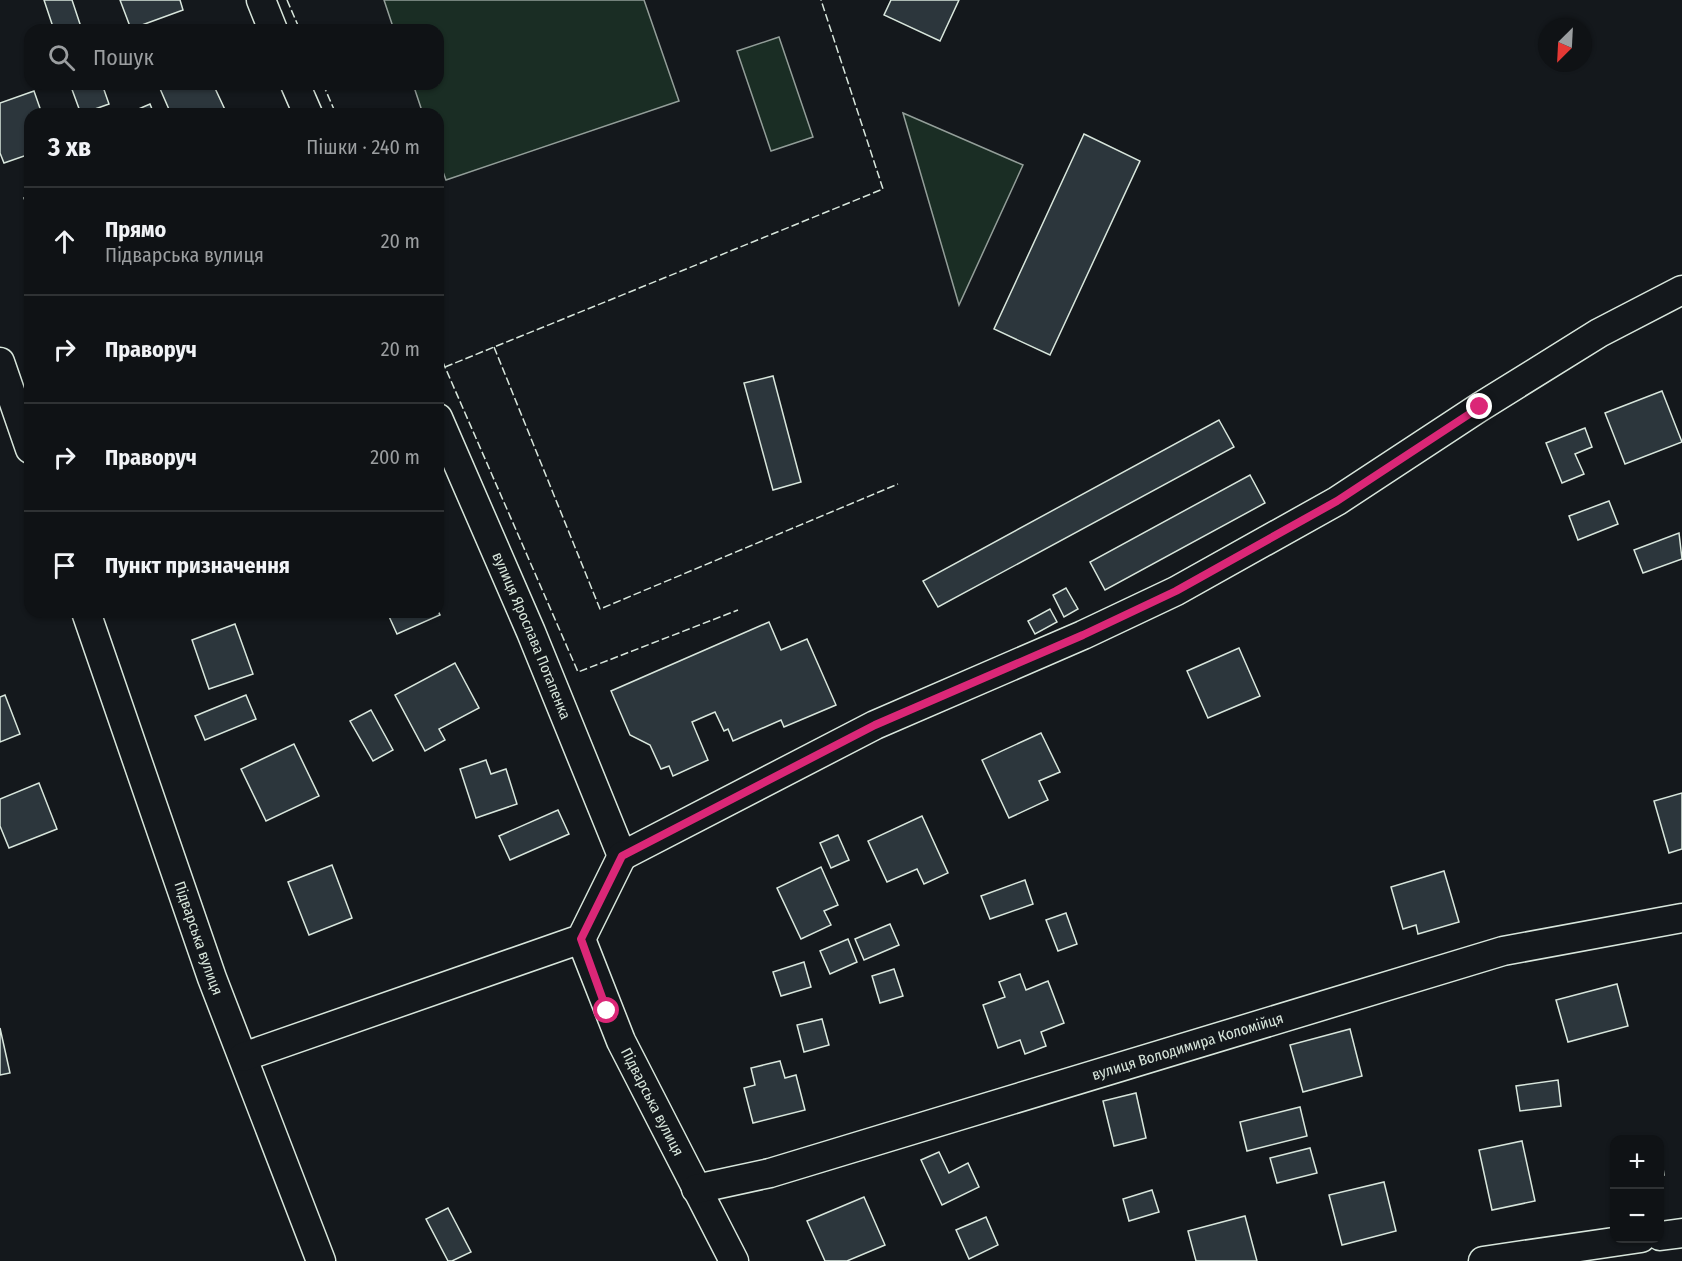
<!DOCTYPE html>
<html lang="uk">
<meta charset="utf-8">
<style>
:root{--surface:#0f1215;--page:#1d2022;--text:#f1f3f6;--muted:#9b9ea0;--line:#2f3234}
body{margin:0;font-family:"Fira Sans Condensed",sans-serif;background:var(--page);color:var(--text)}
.controls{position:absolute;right:18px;bottom:18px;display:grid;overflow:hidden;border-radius:12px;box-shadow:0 2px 4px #0004}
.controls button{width:54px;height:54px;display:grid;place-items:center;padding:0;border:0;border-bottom:2px solid var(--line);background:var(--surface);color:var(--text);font:30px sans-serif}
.compass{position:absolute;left:1538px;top:18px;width:54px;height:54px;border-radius:50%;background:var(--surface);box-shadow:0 2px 4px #0004;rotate:204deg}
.stop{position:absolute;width:18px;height:18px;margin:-14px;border:4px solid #db2777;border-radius:50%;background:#fff}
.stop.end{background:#db2777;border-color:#fff;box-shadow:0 2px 6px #0008}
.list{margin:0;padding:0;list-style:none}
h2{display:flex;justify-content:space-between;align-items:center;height:78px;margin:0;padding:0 24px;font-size:26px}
h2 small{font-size:20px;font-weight:400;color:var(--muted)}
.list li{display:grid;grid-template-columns:39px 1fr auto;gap:18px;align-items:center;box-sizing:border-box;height:108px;padding:0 24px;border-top:2px solid var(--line)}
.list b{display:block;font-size:22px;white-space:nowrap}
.list p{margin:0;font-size:20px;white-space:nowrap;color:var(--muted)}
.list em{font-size:20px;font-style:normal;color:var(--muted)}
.icon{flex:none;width:33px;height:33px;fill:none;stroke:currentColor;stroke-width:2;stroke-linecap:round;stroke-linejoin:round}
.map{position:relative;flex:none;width:1682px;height:1261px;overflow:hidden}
.search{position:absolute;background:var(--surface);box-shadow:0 2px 4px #0004;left:24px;top:24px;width:420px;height:66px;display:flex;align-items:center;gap:15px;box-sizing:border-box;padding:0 21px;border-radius:18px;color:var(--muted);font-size:22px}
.panel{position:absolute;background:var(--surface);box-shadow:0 2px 4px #0004;left:24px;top:108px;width:420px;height:510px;border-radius:18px}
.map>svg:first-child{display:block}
.green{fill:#1a2d24;stroke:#939e99;stroke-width:1.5}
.building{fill:#2c363c;stroke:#d8e6dc;stroke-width:1.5}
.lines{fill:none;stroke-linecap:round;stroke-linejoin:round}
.minor-casing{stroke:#d8e6dc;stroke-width:31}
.minor{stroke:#14181c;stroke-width:28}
.fence{stroke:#d8e6dc;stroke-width:1.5;stroke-dasharray:8 3;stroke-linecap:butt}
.route{stroke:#db2777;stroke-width:8}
.labels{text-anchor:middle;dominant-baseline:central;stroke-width:4.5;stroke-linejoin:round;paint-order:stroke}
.street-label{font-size:15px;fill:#d8e6dc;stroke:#14181c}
</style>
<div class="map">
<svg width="1682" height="1261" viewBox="0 0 1682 1261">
<rect width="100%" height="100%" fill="#14181c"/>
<!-- green -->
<g class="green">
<path d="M 384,0 L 644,0 L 679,101 L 446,180 L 438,158 L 438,114 L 423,114 L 413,84 L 438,84 L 438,30 L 394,30 Z"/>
<path d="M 779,37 L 813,137 L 771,151 L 737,51 Z"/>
<path d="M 903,113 L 1023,165 L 959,305 Z"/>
</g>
<!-- building -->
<g class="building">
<path d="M 44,0 L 72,0 L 82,30 L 54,30 Z"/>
<path d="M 120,0 L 180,0 L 183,10 L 131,29 Z"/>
<path d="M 891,0 L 959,0 L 940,41 L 884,15 Z"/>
<path d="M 70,84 L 102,84 L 109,104 L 81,114 Z"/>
<path d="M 158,84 L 213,84 L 227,114 L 171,114 Z"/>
<path d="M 34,91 L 42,114 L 30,114 L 30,154 L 4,163 L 0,153 L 0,103 Z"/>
<path d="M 150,104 L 154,114 L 127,114 Z"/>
<path d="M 1084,134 L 1140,161 L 1050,355 L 994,329 Z"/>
<path d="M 30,196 L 30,214 L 24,198 Z"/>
<path d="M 773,376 L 801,482 L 773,490 L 744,383 Z"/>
<path d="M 1662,391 L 1682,442 L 1625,464 L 1605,413 Z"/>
<path d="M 1219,420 L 1234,447 L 938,607 L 923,581 Z"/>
<path d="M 1585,428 L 1592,447 L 1575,454 L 1584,474 L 1562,483 L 1546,443 Z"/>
<path d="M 1250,475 L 1265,503 L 1105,590 L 1090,562 Z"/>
<path d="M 1609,501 L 1618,524 L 1578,540 L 1569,516 Z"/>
<path d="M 1679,533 L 1682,559 L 1643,573 L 1634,550 Z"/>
<path d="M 1066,588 L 1078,609 L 1064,617 L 1053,595 Z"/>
<path d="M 1050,609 L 1057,622 L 1035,634 L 1028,621 Z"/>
<path d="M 438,611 L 440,615 L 397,634 L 387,612 Z"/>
<path d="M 769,622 L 781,650 L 807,639 L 836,705 L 784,727 L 781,720 L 733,741 L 728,729 L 724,731 L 715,712 L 692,722 L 708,760 L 673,776 L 669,766 L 661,769 L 650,745 L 630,735 L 611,691 Z"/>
<path d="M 235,624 L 253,674 L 209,689 L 192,640 Z"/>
<path d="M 1239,648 L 1260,696 L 1208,718 L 1187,671 Z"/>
<path d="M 455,663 L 479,708 L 439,729 L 445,740 L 425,751 L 395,695 Z"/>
<path d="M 5,695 L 20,734 L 0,742 L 0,697 Z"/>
<path d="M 246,695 L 256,719 L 205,740 L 195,716 Z"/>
<path d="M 371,710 L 393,750 L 373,761 L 350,721 Z"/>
<path d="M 1041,733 L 1060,772 L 1039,781 L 1048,800 L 1009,818 L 982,760 Z"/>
<path d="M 294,744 L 319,796 L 266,821 L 241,769 Z"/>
<path d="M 486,760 L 491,774 L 506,769 L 517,804 L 476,818 L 460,769 Z"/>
<path d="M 39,783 L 57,829 L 9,848 L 0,826 L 0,799 Z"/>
<path d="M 1682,793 L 1682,849 L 1669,853 L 1654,801 Z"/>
<path d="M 558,810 L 569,834 L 510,860 L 499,836 Z"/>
<path d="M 922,816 L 948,873 L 924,884 L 917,869 L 887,882 L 868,841 Z"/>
<path d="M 838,835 L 849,860 L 831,868 L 820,843 Z"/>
<path d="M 332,865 L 352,918 L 309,935 L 288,882 Z"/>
<path d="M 821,867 L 838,905 L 824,911 L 831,925 L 801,939 L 777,888 Z"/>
<path d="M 1444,871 L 1459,922 L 1418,934 L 1416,925 L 1403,929 L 1391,887 Z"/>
<path d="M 1025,880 L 1033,904 L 990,919 L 981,896 Z"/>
<path d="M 1066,913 L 1077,944 L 1058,951 L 1046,920 Z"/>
<path d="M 890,924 L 899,945 L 864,960 L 855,939 Z"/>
<path d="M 848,939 L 857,962 L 830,974 L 820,951 Z"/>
<path d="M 804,962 L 811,987 L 781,996 L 773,972 Z"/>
<path d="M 894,969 L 903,996 L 880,1003 L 872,976 Z"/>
<path d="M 1020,974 L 1026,990 L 1048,981 L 1064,1023 L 1041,1032 L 1046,1046 L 1025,1054 L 1020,1040 L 998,1048 L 983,1005 L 1005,997 L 999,982 Z"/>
<path d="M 1617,984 L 1628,1026 L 1568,1042 L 1556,1000 Z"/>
<path d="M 822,1019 L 829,1045 L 804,1052 L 797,1025 Z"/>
<path d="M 0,1028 L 10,1073 L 0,1075 Z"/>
<path d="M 1350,1029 L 1362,1076 L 1303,1092 L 1290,1045 Z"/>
<path d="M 780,1061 L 785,1078 L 796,1075 L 805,1110 L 753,1123 L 744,1088 L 755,1085 L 751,1068 Z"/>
<path d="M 1558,1080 L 1561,1106 L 1520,1111 L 1516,1086 Z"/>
<path d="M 1136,1093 L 1146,1138 L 1114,1146 L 1103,1101 Z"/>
<path d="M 1300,1107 L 1307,1136 L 1247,1151 L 1240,1122 Z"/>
<path d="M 1522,1141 L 1535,1201 L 1492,1210 L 1479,1150 Z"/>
<path d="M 1660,1147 L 1664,1175 L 1660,1175 Z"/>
<path d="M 1310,1148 L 1317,1173 L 1277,1183 L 1270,1158 Z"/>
<path d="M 939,1152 L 949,1173 L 968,1163 L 979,1187 L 942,1205 L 921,1160 Z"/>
<path d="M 1384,1182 L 1396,1231 L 1342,1245 L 1329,1195 Z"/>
<path d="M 1152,1190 L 1159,1212 L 1129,1221 L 1123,1199 Z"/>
<path d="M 864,1197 L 885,1245 L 847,1261 L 825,1261 L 807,1221 Z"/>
<path d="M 448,1208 L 471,1252 L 452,1261 L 448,1261 L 426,1219 Z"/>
<path d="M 1245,1216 L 1257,1261 L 1196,1261 L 1188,1231 Z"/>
<path d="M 986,1217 L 998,1245 L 969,1259 L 956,1230 Z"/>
</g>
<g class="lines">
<!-- minor casing -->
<g class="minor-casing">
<g id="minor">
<path d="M 261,0 L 273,30"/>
<path d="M 295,84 L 308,114"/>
<path d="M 0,362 L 30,449"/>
<path id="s1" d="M 438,418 L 531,632 L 622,856"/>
<path id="s2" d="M 86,612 L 212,978 L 321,1261"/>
<path d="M 622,856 L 875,725 L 1083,635 L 1176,591 L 1337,501 L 1480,407 L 1599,333 L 1682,290"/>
<path id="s3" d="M 581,939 L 621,1041 L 734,1261"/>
<path d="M 243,1057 L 581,939 L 622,856"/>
<path id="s4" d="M 696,1189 L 770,1173 L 1503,951 L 1682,918"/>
<path d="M 1660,1236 L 1682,1233"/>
<path d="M 1483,1261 L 1641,1238"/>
</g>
</g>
<!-- minor -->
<use href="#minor" class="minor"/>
<!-- fence -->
<g class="fence">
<path d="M 287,0 L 300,30"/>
<path d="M 323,84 L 336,114"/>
<path d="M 494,347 L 600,609 L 898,484"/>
<path d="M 438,351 L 578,672 L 738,610"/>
<path d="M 445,367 L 883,189 L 821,0"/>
</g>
</g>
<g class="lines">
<!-- route -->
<path class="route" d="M 607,1011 L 581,939 L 622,856 L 875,725 L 1083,635 L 1176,591 L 1337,501 L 1480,407"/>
</g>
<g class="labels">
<!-- street labels -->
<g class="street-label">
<text stroke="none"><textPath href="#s1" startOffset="237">вулиця Ярослава Потапенка</textPath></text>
<text stroke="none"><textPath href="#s2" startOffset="345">Підварська вулиця</textPath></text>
<text stroke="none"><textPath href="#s4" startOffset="512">вулиця Володимира Коломійця</textPath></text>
<text stroke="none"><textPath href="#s3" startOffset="178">Підварська вулиця</textPath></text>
</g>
</g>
</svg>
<div class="controls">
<button>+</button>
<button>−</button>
</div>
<svg class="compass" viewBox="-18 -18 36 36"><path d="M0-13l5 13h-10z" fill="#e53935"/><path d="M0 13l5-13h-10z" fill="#9b9ea0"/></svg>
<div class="stop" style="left:607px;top:1011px"></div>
<div class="stop end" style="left:1480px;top:407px"></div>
<div class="search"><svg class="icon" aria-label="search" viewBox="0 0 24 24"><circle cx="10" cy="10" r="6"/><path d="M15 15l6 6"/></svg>Пошук</div>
<section class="panel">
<h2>3 хв<small>Пішки · 240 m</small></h2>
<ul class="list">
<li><svg class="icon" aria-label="ahead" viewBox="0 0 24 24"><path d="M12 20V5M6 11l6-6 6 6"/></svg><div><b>Прямо</b><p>Підварська вулиця</p></div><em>20 m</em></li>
<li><svg class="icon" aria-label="right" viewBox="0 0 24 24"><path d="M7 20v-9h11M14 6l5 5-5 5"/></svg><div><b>Праворуч</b></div><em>20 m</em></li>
<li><svg class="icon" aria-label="right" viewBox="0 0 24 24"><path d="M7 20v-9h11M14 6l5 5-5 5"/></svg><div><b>Праворуч</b></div><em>200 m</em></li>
<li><svg class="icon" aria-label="arrive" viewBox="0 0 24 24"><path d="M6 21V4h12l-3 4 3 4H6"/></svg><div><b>Пункт призначення</b></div></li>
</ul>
</section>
</div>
